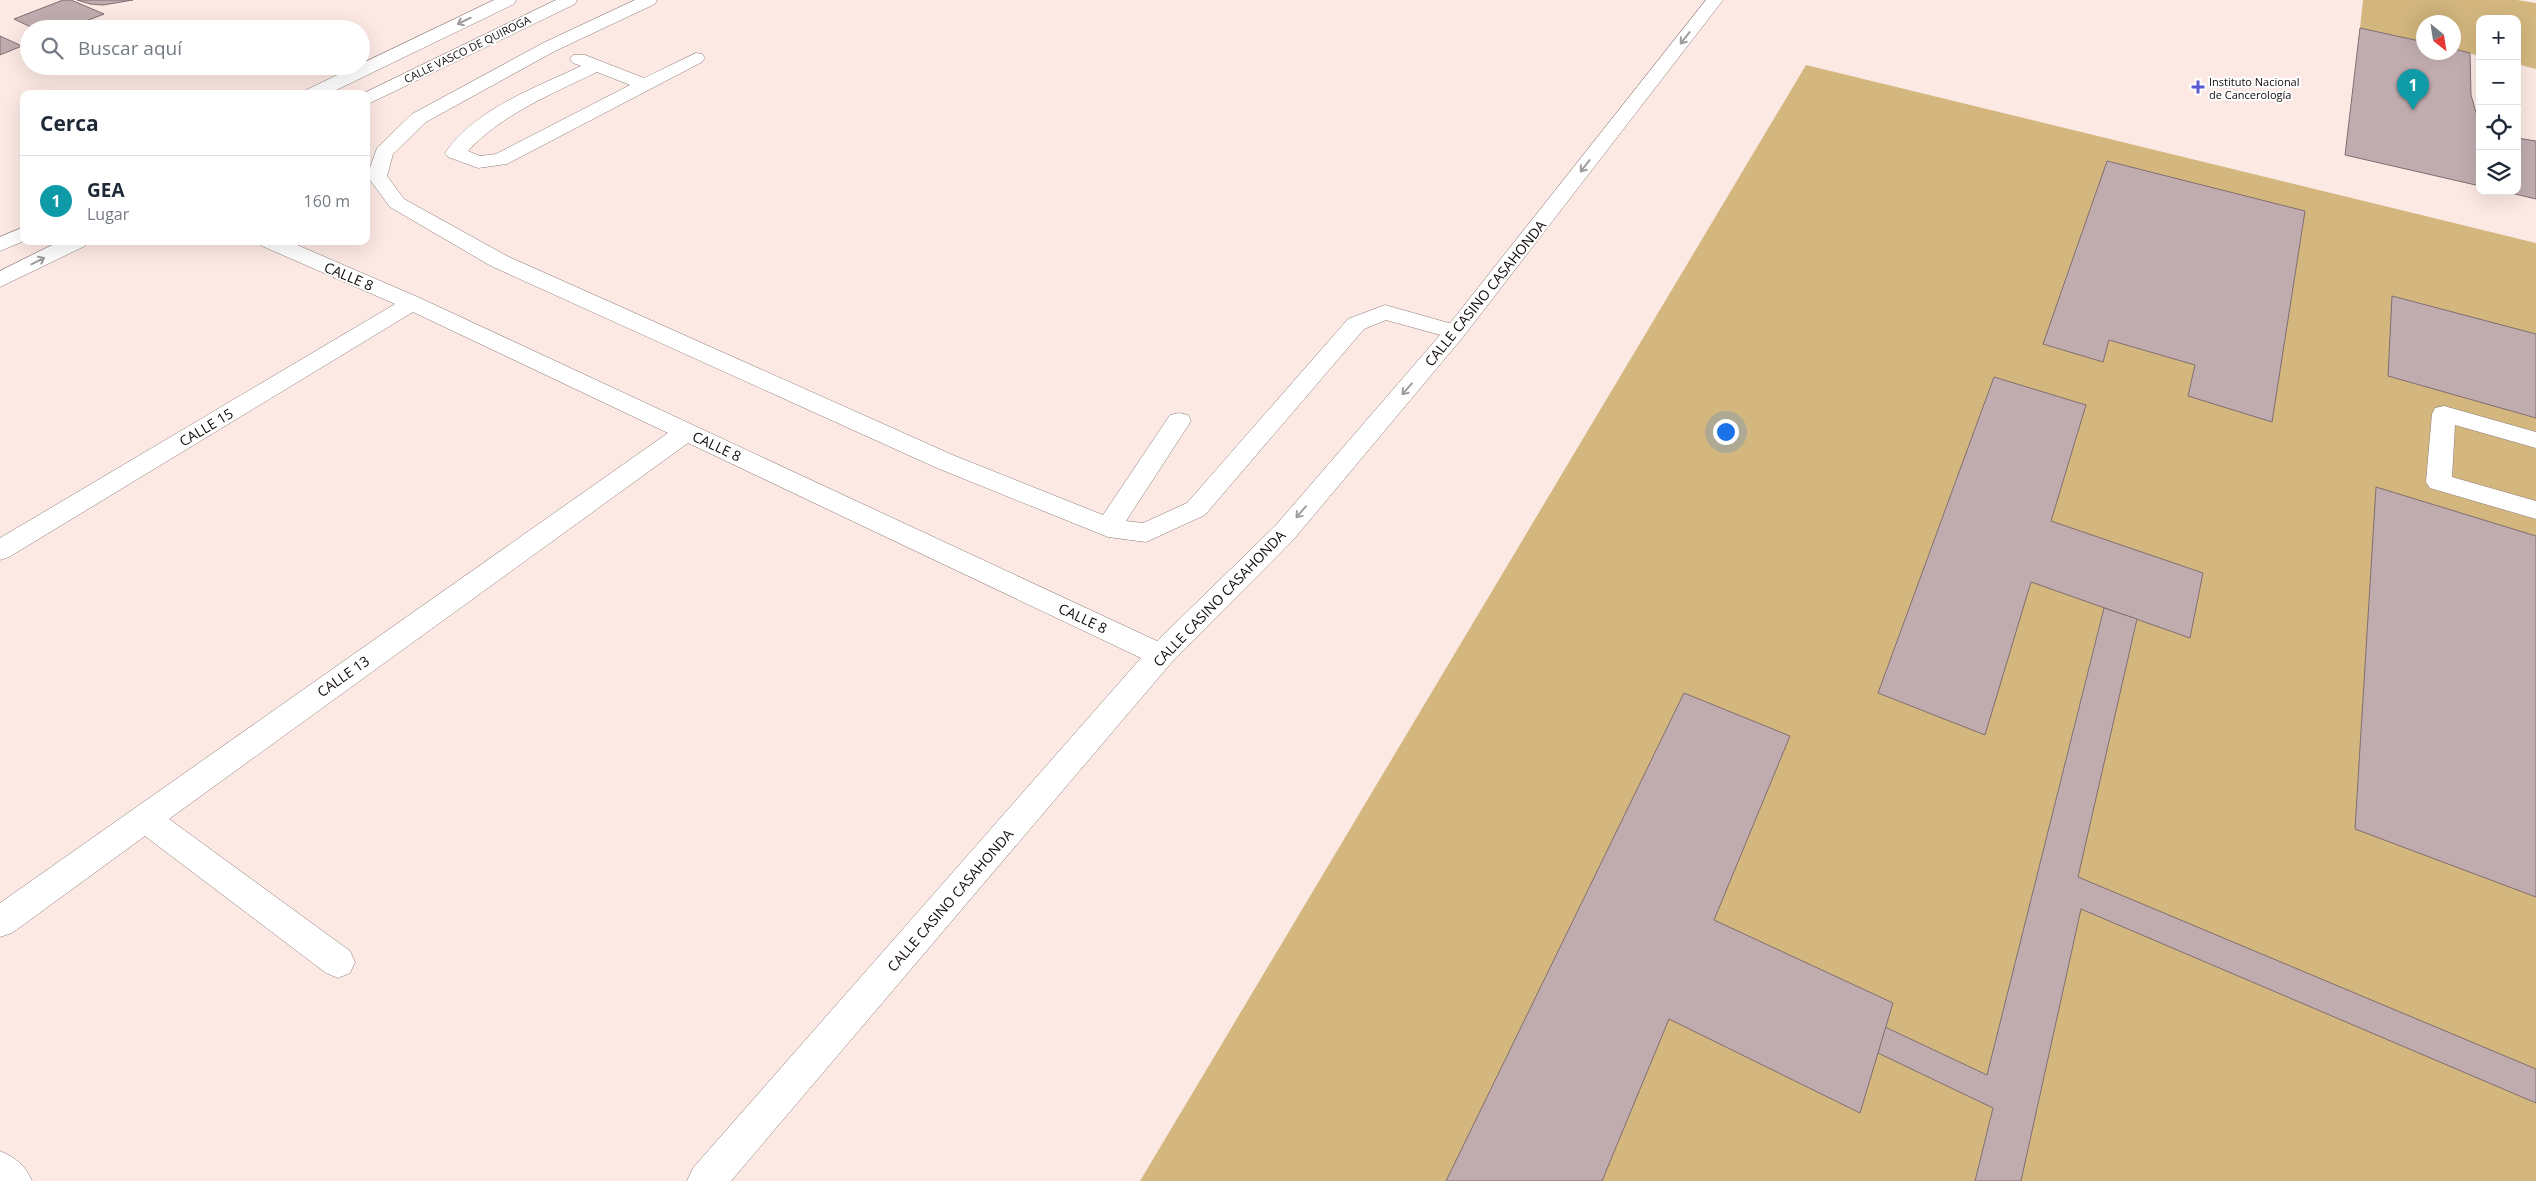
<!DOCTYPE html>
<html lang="es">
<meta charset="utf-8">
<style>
:root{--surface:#fff;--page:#f6f6f7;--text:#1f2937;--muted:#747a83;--line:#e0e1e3;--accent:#5959d1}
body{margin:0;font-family:"Open Sans",sans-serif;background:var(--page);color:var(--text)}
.controls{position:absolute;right:15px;top:15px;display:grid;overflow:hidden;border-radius:10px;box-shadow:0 5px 20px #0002}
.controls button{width:45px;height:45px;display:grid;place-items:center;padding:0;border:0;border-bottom:1px solid var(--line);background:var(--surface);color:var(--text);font:25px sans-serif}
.compass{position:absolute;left:2416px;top:15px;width:45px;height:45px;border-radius:50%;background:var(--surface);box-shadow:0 5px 20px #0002;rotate:150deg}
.you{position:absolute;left:1725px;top:431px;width:18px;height:18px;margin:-12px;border:4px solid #fff;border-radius:50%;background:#1a73e8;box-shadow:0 0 0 8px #1a73e833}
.badge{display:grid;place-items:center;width:32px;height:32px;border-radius:50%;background:var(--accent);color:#fff;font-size:16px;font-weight:700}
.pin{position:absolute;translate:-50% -41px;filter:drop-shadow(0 1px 2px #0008)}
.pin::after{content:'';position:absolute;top:26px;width:18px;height:15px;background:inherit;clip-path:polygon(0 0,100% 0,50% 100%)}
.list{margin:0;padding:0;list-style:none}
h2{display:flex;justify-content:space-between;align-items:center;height:65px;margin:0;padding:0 20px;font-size:21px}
h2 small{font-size:16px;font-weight:400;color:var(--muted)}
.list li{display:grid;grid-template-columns:32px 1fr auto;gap:15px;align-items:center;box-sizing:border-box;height:90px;padding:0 20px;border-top:1px solid var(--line)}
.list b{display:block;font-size:19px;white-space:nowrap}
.list p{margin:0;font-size:16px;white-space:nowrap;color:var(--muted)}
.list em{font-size:16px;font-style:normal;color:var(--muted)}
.icon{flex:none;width:28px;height:28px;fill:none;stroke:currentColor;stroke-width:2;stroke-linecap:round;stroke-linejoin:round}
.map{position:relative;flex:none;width:2536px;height:1181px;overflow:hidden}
.search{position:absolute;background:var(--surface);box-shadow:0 5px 20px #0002;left:20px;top:20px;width:350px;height:55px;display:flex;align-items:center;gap:12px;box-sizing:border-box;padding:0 18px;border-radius:28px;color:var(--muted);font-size:19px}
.panel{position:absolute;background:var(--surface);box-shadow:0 5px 20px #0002;left:20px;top:90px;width:350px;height:155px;border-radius:10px}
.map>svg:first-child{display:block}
.green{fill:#d4b77f}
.building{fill:#c0acae;stroke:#806e70}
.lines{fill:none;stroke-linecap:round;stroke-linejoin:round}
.lane-casing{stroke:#8c7b77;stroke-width:1}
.street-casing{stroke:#8c7b77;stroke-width:1}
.lane{fill:#fff;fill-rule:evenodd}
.street{fill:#fff;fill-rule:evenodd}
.oneway{stroke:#9f9d9c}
.poi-dot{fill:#5959d1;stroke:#fff;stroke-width:2}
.labels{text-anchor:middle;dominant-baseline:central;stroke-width:4;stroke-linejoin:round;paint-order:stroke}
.far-street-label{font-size:11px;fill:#100a08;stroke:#fff}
.far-poi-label{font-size:11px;fill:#100a08;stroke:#fff;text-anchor:start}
.street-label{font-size:14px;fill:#100a08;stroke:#fff}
</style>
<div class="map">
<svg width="2536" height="1181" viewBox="0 0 2536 1181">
<rect width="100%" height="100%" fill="#fce9e4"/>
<!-- green -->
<g class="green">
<path d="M 2363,0 L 2517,0 L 2536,3 L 2536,69 L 2517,64 L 2517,19 L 2480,19 L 2480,56 L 2454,49 L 2454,22 L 2424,22 L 2423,42 L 2360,28 Z"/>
<path d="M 1806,65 L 2536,243 L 2536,1181 L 1140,1181 Z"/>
</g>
<!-- building -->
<g class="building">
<path d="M 63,0 L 71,0 L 104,14 L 66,29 L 35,29 L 14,19 Z"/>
<path d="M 77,0 L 133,0 L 103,5 L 90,4 Z"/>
<path d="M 2360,28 L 2424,42 L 2424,52 L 2454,52 L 2454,49 L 2470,53 L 2471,95 L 2480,126 L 2480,186 L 2345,155 Z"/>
<path d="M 0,36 L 22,46 L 0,55 Z"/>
<path d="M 2517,138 L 2536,141 L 2536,199 L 2502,191 L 2517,191 Z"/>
<path d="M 2107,161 L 2305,211 L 2272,422 L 2188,396 L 2195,365 L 2109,340 L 2103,362 L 2043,344 Z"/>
<path d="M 2392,296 L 2536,334 L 2536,418 L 2388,376 Z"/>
<path d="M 1994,377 L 2086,405 L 2051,521 L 2203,573 L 2190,638 L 2031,582 L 1985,735 L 1878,693 Z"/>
<path d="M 2376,487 L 2536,536 L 2536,897 L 2355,829 Z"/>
<path d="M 2104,608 L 2137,619 L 2078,877 L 2536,1069 L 2536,1103 L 2081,909 L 2021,1181 L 1975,1181 L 1993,1108 L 1878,1053 L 1885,1027 L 1987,1075 Z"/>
<path d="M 1684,693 L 1790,736 L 1714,920 L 1893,1003 L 1860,1113 L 1669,1019 L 1602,1181 L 1446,1181 Z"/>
</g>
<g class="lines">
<!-- lane casing -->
<g class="lane-casing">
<g id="lane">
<path d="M 635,0 L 657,0 L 655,4 L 555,51 L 426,122 L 393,154 L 387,176 L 404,199 L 507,256 L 955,456 L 1103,515 L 1170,415 L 1179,413 L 1188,415 L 1191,421 L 1126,521 L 1143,523 L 1187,503 L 1348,319 L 1385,305 L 1463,327 L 1466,332 L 1463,337 L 1455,339 L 1386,320 L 1364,329 L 1205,515 L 1146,542 L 1108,537 L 937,468 L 491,266 L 390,207 L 367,176 L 377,148 L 412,114 L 543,43 Z"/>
<path d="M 696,53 L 702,54 L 705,58 L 702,62 L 507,164 L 478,168 L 448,157 L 445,153 C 475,109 535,88 581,66 L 573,63 L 570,59 L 573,55 L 585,55 L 644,78 ZM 597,72 L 630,85 L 496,154 L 480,156 L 468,151 C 502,114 552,94 597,72 Z"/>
<path d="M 2444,406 L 2536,432 L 2536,448 L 2455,425 L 2452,477 L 2536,501 L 2536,519 L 2430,488 L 2426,482 L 2432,414 L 2435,408 Z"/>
</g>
</g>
<!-- street casing -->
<g class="street-casing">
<g id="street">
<path d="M 494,0 L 516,0 L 514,4 L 328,94 L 304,94 L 306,90 L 356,66 L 361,66 L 361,64 Z"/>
<path d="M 556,0 L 577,0 L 575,4 L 366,105 L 366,94 L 362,94 Z"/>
<path d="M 1706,0 L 1723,0 L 1463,337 L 1294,539 L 1171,663 L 731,1181 L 687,1181 L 693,1168 L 1141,658 L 688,443 L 169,819 L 350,951 L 355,962 L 350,973 L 338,978 L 326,973 L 145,836 L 12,933 L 0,937 L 0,903 L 668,433 L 413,312 L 9,557 L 0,560 L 0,538 L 395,304 L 262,246 L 260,241 L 288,241 L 420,298 L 1157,641 L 1276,525 L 1447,327 Z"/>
<path d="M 24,227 L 24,241 L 0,251 L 0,237 Z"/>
<path d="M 60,241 L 87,241 L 85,246 L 0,287 L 0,271 Z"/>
<path d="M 0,1151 C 16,1158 25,1165 32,1181 L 0,1181 Z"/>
</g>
</g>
<!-- lane -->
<use href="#lane" class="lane"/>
<!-- street -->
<use href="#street" class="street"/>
</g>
<!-- one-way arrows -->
<defs><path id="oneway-shaft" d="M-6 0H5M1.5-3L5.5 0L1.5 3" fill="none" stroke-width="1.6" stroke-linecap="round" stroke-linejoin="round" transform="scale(1.25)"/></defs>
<g class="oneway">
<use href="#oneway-shaft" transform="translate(464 21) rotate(154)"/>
<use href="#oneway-shaft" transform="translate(1685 38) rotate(128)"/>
<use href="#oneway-shaft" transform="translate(1585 166) rotate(128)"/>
<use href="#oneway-shaft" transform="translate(38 261) rotate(-27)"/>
<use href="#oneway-shaft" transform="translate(1407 389) rotate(131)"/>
<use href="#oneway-shaft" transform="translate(1301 512) rotate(131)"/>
</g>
<!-- markers -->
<path class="poi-dot" d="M2195.5 79.5h5v5h5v5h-5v5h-5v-5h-5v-5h5z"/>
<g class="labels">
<!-- far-street labels -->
<g class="far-street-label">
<text transform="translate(467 49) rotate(-26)">CALLE VASCO DE QUIROGA</text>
</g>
<!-- far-poi labels -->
<g class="far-poi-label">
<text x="2209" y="81">Instituto Nacional<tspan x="2209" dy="13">de Cancerología</tspan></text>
</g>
<!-- street labels -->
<g class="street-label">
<text transform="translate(349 276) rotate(23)">CALLE 8</text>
<text transform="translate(1485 293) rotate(-51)">CALLE CASINO CASAHONDA</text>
<text transform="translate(206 427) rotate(-31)">CALLE 15</text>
<text transform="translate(717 446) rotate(25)">CALLE 8</text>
<text transform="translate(1219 598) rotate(-46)">CALLE CASINO CASAHONDA</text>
<text transform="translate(1083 618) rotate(25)">CALLE 8</text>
<text transform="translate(343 676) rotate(-35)">CALLE 13</text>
<text transform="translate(950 900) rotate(-49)">CALLE CASINO CASAHONDA</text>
</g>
</g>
</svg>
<div class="controls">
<button>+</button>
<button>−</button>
<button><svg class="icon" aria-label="locate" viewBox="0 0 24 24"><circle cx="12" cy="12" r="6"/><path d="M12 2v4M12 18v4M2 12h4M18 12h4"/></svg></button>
<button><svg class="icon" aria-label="layers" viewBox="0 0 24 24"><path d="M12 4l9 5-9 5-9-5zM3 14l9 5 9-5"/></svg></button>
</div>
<svg class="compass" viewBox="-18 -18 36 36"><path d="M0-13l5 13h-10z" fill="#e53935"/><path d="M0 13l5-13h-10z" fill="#747a83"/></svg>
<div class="you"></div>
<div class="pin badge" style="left:2413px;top:110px;background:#0f9aa8">1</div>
<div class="search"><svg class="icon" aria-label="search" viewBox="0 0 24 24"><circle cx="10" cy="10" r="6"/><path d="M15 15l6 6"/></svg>Buscar aquí</div>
<section class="panel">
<h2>Cerca<small></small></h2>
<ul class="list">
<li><span class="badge" style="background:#0f9aa8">1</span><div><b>GEA</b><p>Lugar</p></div><em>160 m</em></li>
</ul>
</section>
</div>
